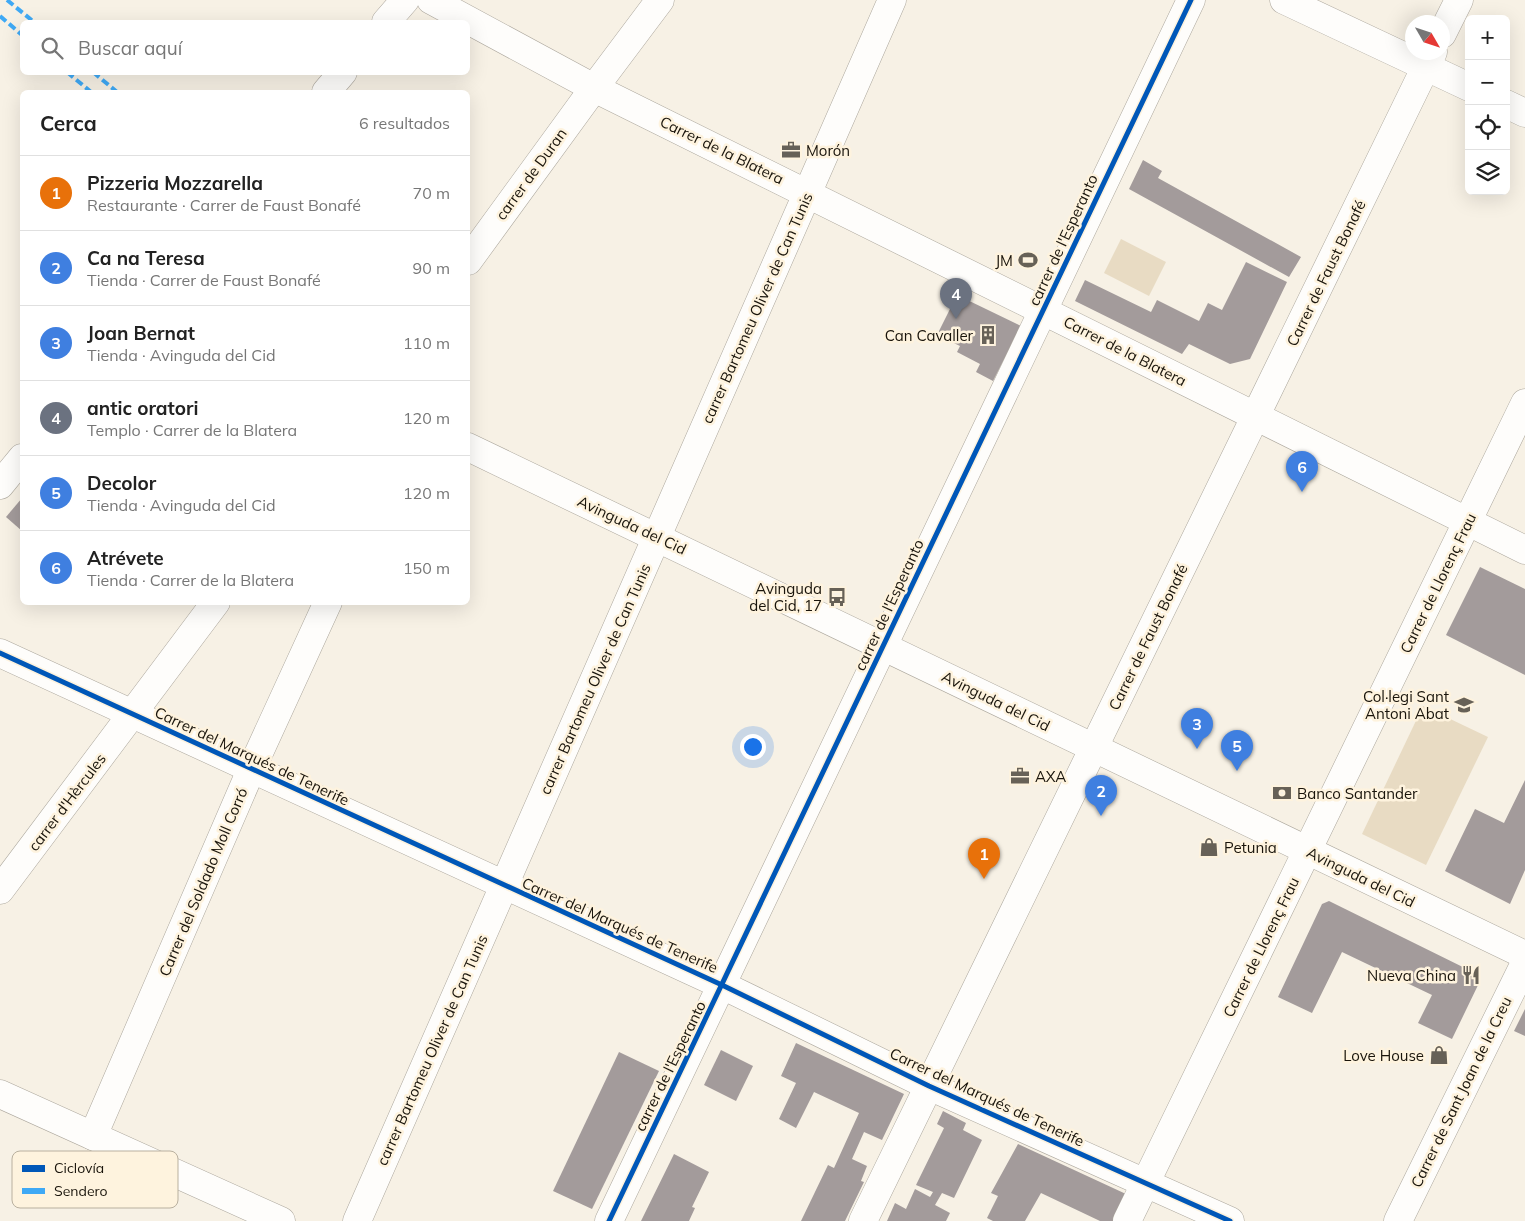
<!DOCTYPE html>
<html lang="es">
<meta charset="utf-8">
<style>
:root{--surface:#fff;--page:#f6f6f6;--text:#222;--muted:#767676;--line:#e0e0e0;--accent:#676157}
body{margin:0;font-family:Mulish,sans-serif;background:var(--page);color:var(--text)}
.controls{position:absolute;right:15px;top:15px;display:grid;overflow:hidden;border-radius:8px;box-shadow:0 5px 20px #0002}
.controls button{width:45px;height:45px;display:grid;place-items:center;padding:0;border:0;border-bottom:1px solid var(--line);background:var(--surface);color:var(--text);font:25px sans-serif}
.compass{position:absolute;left:1405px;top:15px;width:45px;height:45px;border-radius:50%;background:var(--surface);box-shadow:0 5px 20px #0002;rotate:129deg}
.you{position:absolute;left:752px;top:746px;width:18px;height:18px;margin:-12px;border:4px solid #fff;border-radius:50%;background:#1a73e8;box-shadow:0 0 0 8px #1a73e833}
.badge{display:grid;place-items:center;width:32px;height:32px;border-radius:50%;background:var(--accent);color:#fff;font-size:16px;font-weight:700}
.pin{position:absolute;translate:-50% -41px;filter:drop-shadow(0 1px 2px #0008)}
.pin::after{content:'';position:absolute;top:26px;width:18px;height:15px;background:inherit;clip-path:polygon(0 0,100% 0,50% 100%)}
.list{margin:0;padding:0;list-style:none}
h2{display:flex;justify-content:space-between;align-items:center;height:65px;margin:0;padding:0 20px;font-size:21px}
h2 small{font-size:16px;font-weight:400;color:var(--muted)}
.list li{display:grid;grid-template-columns:32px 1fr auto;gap:15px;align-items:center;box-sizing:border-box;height:75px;padding:0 20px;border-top:1px solid var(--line)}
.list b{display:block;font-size:19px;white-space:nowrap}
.list p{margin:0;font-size:16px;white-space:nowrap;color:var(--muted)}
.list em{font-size:16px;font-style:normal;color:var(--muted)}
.icon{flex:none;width:28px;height:28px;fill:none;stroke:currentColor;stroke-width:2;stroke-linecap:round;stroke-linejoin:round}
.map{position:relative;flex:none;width:1525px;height:1221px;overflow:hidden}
.search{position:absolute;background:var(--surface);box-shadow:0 5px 20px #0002;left:20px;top:20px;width:450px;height:55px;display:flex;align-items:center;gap:12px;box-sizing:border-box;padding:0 18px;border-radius:8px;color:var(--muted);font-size:19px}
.panel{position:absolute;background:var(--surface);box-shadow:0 5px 20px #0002;left:20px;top:90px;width:450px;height:515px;border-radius:8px}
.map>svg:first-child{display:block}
.green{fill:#e8dbc3}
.building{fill:#a39b9b}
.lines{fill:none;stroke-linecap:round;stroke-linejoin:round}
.street-casing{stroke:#aca79d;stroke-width:29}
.secondary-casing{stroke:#aca79d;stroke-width:29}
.street{stroke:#fefdfb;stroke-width:28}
.secondary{stroke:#fefdfb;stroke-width:28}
.quiet{stroke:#3fa9f5;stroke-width:4;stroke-dasharray:8 4;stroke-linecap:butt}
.cycleway-casing{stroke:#fef3de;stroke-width:8}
.cycleway{stroke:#0057b8;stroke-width:5}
.labels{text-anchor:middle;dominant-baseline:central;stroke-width:5;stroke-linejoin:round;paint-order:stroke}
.street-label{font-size:15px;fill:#19140b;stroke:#fef3de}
.poi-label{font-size:15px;fill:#19140b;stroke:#fef3de;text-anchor:end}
.key{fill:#fef3de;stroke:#b9b09f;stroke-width:1}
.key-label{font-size:14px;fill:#19140b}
</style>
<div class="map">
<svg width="1525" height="1221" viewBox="0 0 1525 1221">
<rect width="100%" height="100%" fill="#f7f1e5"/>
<!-- green -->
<g class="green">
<path d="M 1121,239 L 1166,262 L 1149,296 L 1104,273 Z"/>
<path d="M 1423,706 L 1488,737 L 1426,865 L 1362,834 Z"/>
</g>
<!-- building -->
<g class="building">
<path d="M 1143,160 L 1162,171 L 1158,178 L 1301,257 L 1289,277 L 1129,189 Z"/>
<path d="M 1246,262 L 1287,282 L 1250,359 L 1230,364 L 1189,344 L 1182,354 L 1075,301 L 1085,280 L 1151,312 L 1157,300 L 1199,321 L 1208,303 L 1222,310 Z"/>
<path d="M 957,295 L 1021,326 L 993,381 L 976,372 L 980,364 L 957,352 L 960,346 L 937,335 Z"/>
<path d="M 22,498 L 22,531 L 6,517 Z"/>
<path d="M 1480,567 L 1525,589 L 1525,675 L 1446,635 Z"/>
<path d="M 1525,780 L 1525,870 L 1510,904 L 1445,871 L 1475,809 L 1504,823 Z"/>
<path d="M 1329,901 L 1479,975 L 1480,981 L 1452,1039 L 1418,1023 L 1432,995 L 1342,952 L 1312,1013 L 1278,997 L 1322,904 Z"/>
<path d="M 1525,1009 L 1525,1036 L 1514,1031 Z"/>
<path d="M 796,1043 L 904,1094 L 882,1140 L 864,1132 L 852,1159 L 867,1166 L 861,1181 L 864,1182 L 845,1221 L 801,1221 L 828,1165 L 834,1168 L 859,1113 L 814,1092 L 796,1128 L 779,1119 L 796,1083 L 781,1076 Z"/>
<path d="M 721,1050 L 753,1066 L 736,1101 L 704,1085 Z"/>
<path d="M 619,1052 L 659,1071 L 592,1209 L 553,1191 Z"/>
<path d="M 943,1111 L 966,1123 L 963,1130 L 982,1140 L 954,1198 L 942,1193 L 935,1205 L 950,1213 L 946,1221 L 887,1221 L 895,1203 L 906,1209 L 915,1189 L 930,1197 L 933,1192 L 916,1185 L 944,1128 L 937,1124 Z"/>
<path d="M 1018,1144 L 1126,1194 L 1113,1221 L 1100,1221 L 1041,1193 L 1025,1221 L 993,1221 L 987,1218 L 998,1196 L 991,1193 Z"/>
<path d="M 674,1154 L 709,1172 L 692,1207 L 695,1208 L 689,1221 L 641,1221 Z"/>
</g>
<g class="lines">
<!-- street casing -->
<g class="street-casing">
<g id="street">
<path d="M 431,0 L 594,88 L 1525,550"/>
<path d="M 1284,0 L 1469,87"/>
<path d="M 1442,34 L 1459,0"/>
<path d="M 1506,104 L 1525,113"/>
<path d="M 468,261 L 594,88 L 660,0"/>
<path d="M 0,653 L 722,985 L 929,1086 L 1230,1221"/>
<path d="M 0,890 L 216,602"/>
<path d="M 93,1136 L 251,770 L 328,602"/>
<path d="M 357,1221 L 892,0"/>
<path d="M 609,1221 L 1191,0"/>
<path d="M 863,1221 L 1433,52"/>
<path d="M 1127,1221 L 1525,403"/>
<path d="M 1398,1221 L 1525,963"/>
</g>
</g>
<!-- secondary casing -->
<g class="secondary-casing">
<g id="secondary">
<path d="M 386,22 L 405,0"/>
<path d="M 326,92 L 343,72"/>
<path d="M 468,447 L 1525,955"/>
<path d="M 0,485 L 22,458"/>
<path d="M 0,1094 L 281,1221"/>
</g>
</g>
<!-- street -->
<use href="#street" class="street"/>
<!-- secondary -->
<use href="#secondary" class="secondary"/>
<!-- quiet -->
<g class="quiet">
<path d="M 7,0 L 34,22"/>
<path d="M 0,16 L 22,35"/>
<path d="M 67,72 L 91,92"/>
<path d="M 93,72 L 117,92"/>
</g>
<!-- cycleway casing -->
<g class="cycleway-casing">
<g id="cycleway">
<path d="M 0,653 L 722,985 L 929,1086 L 1230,1221"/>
<path d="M 609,1221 L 1191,0"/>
</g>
</g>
<!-- cycleway -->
<use href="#cycleway" class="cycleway"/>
</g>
<!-- icons -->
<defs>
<g id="office-bare" transform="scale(1.5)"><path d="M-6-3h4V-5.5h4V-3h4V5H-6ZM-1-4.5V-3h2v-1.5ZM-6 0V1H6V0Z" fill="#676157" stroke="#fef3de" stroke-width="2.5" paint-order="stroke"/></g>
<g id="stadium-bare" transform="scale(1.5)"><path d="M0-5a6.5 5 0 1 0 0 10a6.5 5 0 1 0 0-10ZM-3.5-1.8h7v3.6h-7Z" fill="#676157" stroke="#fef3de" stroke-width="2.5" paint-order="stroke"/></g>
<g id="building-bare" transform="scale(1.5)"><path d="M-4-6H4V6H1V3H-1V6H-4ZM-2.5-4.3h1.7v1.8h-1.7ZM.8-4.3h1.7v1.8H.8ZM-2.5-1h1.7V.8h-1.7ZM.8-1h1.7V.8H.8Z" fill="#676157" stroke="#fef3de" stroke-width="2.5" paint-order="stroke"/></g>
<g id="bus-bare" transform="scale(1.5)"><path d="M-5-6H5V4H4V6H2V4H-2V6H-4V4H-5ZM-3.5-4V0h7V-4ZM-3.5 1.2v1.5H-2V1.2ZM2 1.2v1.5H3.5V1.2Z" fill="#676157" stroke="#fef3de" stroke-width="2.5" paint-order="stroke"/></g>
<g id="school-bare" transform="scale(1.5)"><path d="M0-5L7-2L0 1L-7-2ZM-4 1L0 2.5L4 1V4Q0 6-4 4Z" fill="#676157" stroke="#fef3de" stroke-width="2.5" paint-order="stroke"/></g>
<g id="bank-bare" transform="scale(1.5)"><path d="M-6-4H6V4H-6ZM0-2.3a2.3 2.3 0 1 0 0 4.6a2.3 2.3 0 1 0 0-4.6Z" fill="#676157" stroke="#fef3de" stroke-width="2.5" paint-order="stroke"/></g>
<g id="shop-bare" transform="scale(1.5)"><path d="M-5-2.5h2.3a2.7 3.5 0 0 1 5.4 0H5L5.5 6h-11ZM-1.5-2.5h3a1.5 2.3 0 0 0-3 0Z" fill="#676157" stroke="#fef3de" stroke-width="2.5" paint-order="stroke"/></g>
<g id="restaurant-bare" transform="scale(1.5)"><path d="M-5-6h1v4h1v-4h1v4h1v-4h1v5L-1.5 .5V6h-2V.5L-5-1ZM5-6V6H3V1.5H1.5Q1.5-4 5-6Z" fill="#676157" stroke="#fef3de" stroke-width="2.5" paint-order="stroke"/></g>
</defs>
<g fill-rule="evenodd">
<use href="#office-bare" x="791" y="150"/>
<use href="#stadium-bare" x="1028" y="260"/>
<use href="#building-bare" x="988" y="335"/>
<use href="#bus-bare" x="837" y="597"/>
<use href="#school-bare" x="1464" y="705"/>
<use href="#office-bare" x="1020" y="776"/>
<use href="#bank-bare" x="1282" y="793"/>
<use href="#shop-bare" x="1209" y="847"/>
<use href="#restaurant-bare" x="1471" y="975"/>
<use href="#shop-bare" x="1439" y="1055"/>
</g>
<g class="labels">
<!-- street labels -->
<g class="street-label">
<text transform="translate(722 150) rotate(26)">Carrer de la Blatera</text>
<text transform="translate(531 174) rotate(-54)">carrer de Duran</text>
<text transform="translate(1063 240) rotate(-65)">carrer de l'Esperanto</text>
<text transform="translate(1326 273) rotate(-64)">Carrer de Faust Bonafé</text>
<text transform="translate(757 308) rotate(-66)">carrer Bartomeu Oliver de Can Tunis</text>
<text transform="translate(1125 351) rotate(27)">Carrer de la Blatera</text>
<text transform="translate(632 525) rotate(25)">Avinguda del Cid</text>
<text transform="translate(1438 583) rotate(-64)">Carrer de Llorenç Frau</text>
<text transform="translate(889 605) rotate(-65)">carrer de l'Esperanto</text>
<text transform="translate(1148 637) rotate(-64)">Carrer de Faust Bonafé</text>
<text transform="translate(595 679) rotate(-66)">carrer Bartomeu Oliver de Can Tunis</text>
<text transform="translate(996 701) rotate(26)">Avinguda del Cid</text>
<text transform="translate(252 756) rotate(25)">Carrer del Marqués de Tenerife</text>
<text transform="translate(67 802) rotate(-53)">carrer d'Hèrcules</text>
<text transform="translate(1361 877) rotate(26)">Avinguda del Cid</text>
<text transform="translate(203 882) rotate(-67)">Carrer del Soldado Moll Corró</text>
<text transform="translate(620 925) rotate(24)">Carrer del Marqués de Tenerife</text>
<text transform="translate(1261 947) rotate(-64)">Carrer de Llorenç Frau</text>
<text transform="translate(432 1050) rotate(-66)">carrer Bartomeu Oliver de Can Tunis</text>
<text transform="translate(670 1066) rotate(-64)">carrer de l'Esperanto</text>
<text transform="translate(1461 1092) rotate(-64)">Carrer de Sant Joan de la Creu</text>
<text transform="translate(987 1097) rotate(25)">Carrer del Marqués de Tenerife</text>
</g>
<!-- poi labels -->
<g class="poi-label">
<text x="806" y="150" text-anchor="start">Morón</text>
<text x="1013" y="260">JM</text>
<text x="973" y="335">Can Cavaller</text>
<text x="822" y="588">Avinguda<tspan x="822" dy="17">del Cid, 17</tspan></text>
<text x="1449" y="696">Col·legi Sant<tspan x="1449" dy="17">Antoni Abat</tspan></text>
<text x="1035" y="776" text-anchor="start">AXA</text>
<text x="1297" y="793" text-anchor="start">Banco Santander</text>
<text x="1224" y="847" text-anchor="start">Petunia</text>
<text x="1456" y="975">Nueva China</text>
<text x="1424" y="1055">Love House</text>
</g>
</g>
<!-- legend -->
<rect x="12" y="1151" width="166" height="57" rx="8" class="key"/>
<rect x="22" y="1165" width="23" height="7" fill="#0057b8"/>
<rect x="22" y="1188" width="23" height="6" fill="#3fa9f5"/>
<g class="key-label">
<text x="54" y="1173">Ciclovía</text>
<text x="54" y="1196">Sendero</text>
</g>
</svg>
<div class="controls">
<button>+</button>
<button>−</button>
<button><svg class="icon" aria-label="locate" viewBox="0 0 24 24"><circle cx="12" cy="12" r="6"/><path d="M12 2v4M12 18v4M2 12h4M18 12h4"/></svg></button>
<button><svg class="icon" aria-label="layers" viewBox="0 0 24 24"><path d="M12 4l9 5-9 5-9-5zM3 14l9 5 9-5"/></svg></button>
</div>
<svg class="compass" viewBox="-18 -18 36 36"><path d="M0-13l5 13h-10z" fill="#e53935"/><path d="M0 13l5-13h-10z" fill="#767676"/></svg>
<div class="you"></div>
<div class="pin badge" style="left:984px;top:879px;background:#e8710a">1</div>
<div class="pin badge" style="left:1101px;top:816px;background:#3f7fe0">2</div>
<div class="pin badge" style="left:1197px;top:749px;background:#3f7fe0">3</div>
<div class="pin badge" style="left:956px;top:319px;background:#6b7280">4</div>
<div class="pin badge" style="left:1237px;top:771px;background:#3f7fe0">5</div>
<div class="pin badge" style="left:1302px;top:492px;background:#3f7fe0">6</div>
<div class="search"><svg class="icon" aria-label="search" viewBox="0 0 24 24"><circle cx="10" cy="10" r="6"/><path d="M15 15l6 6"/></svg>Buscar aquí</div>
<section class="panel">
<h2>Cerca<small>6 resultados</small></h2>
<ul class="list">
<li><span class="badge" style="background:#e8710a">1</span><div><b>Pizzeria Mozzarella</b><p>Restaurante · Carrer de Faust Bonafé</p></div><em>70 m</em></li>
<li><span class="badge" style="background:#3f7fe0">2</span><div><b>Ca na Teresa</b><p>Tienda · Carrer de Faust Bonafé</p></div><em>90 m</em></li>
<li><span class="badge" style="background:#3f7fe0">3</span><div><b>Joan Bernat</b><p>Tienda · Avinguda del Cid</p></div><em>110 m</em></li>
<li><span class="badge" style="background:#6b7280">4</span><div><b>antic oratori</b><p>Templo · Carrer de la Blatera</p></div><em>120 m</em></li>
<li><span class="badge" style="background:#3f7fe0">5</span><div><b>Decolor</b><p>Tienda · Avinguda del Cid</p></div><em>120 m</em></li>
<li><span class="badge" style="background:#3f7fe0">6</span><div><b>Atrévete</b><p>Tienda · Carrer de la Blatera</p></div><em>150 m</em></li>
</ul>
</section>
</div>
